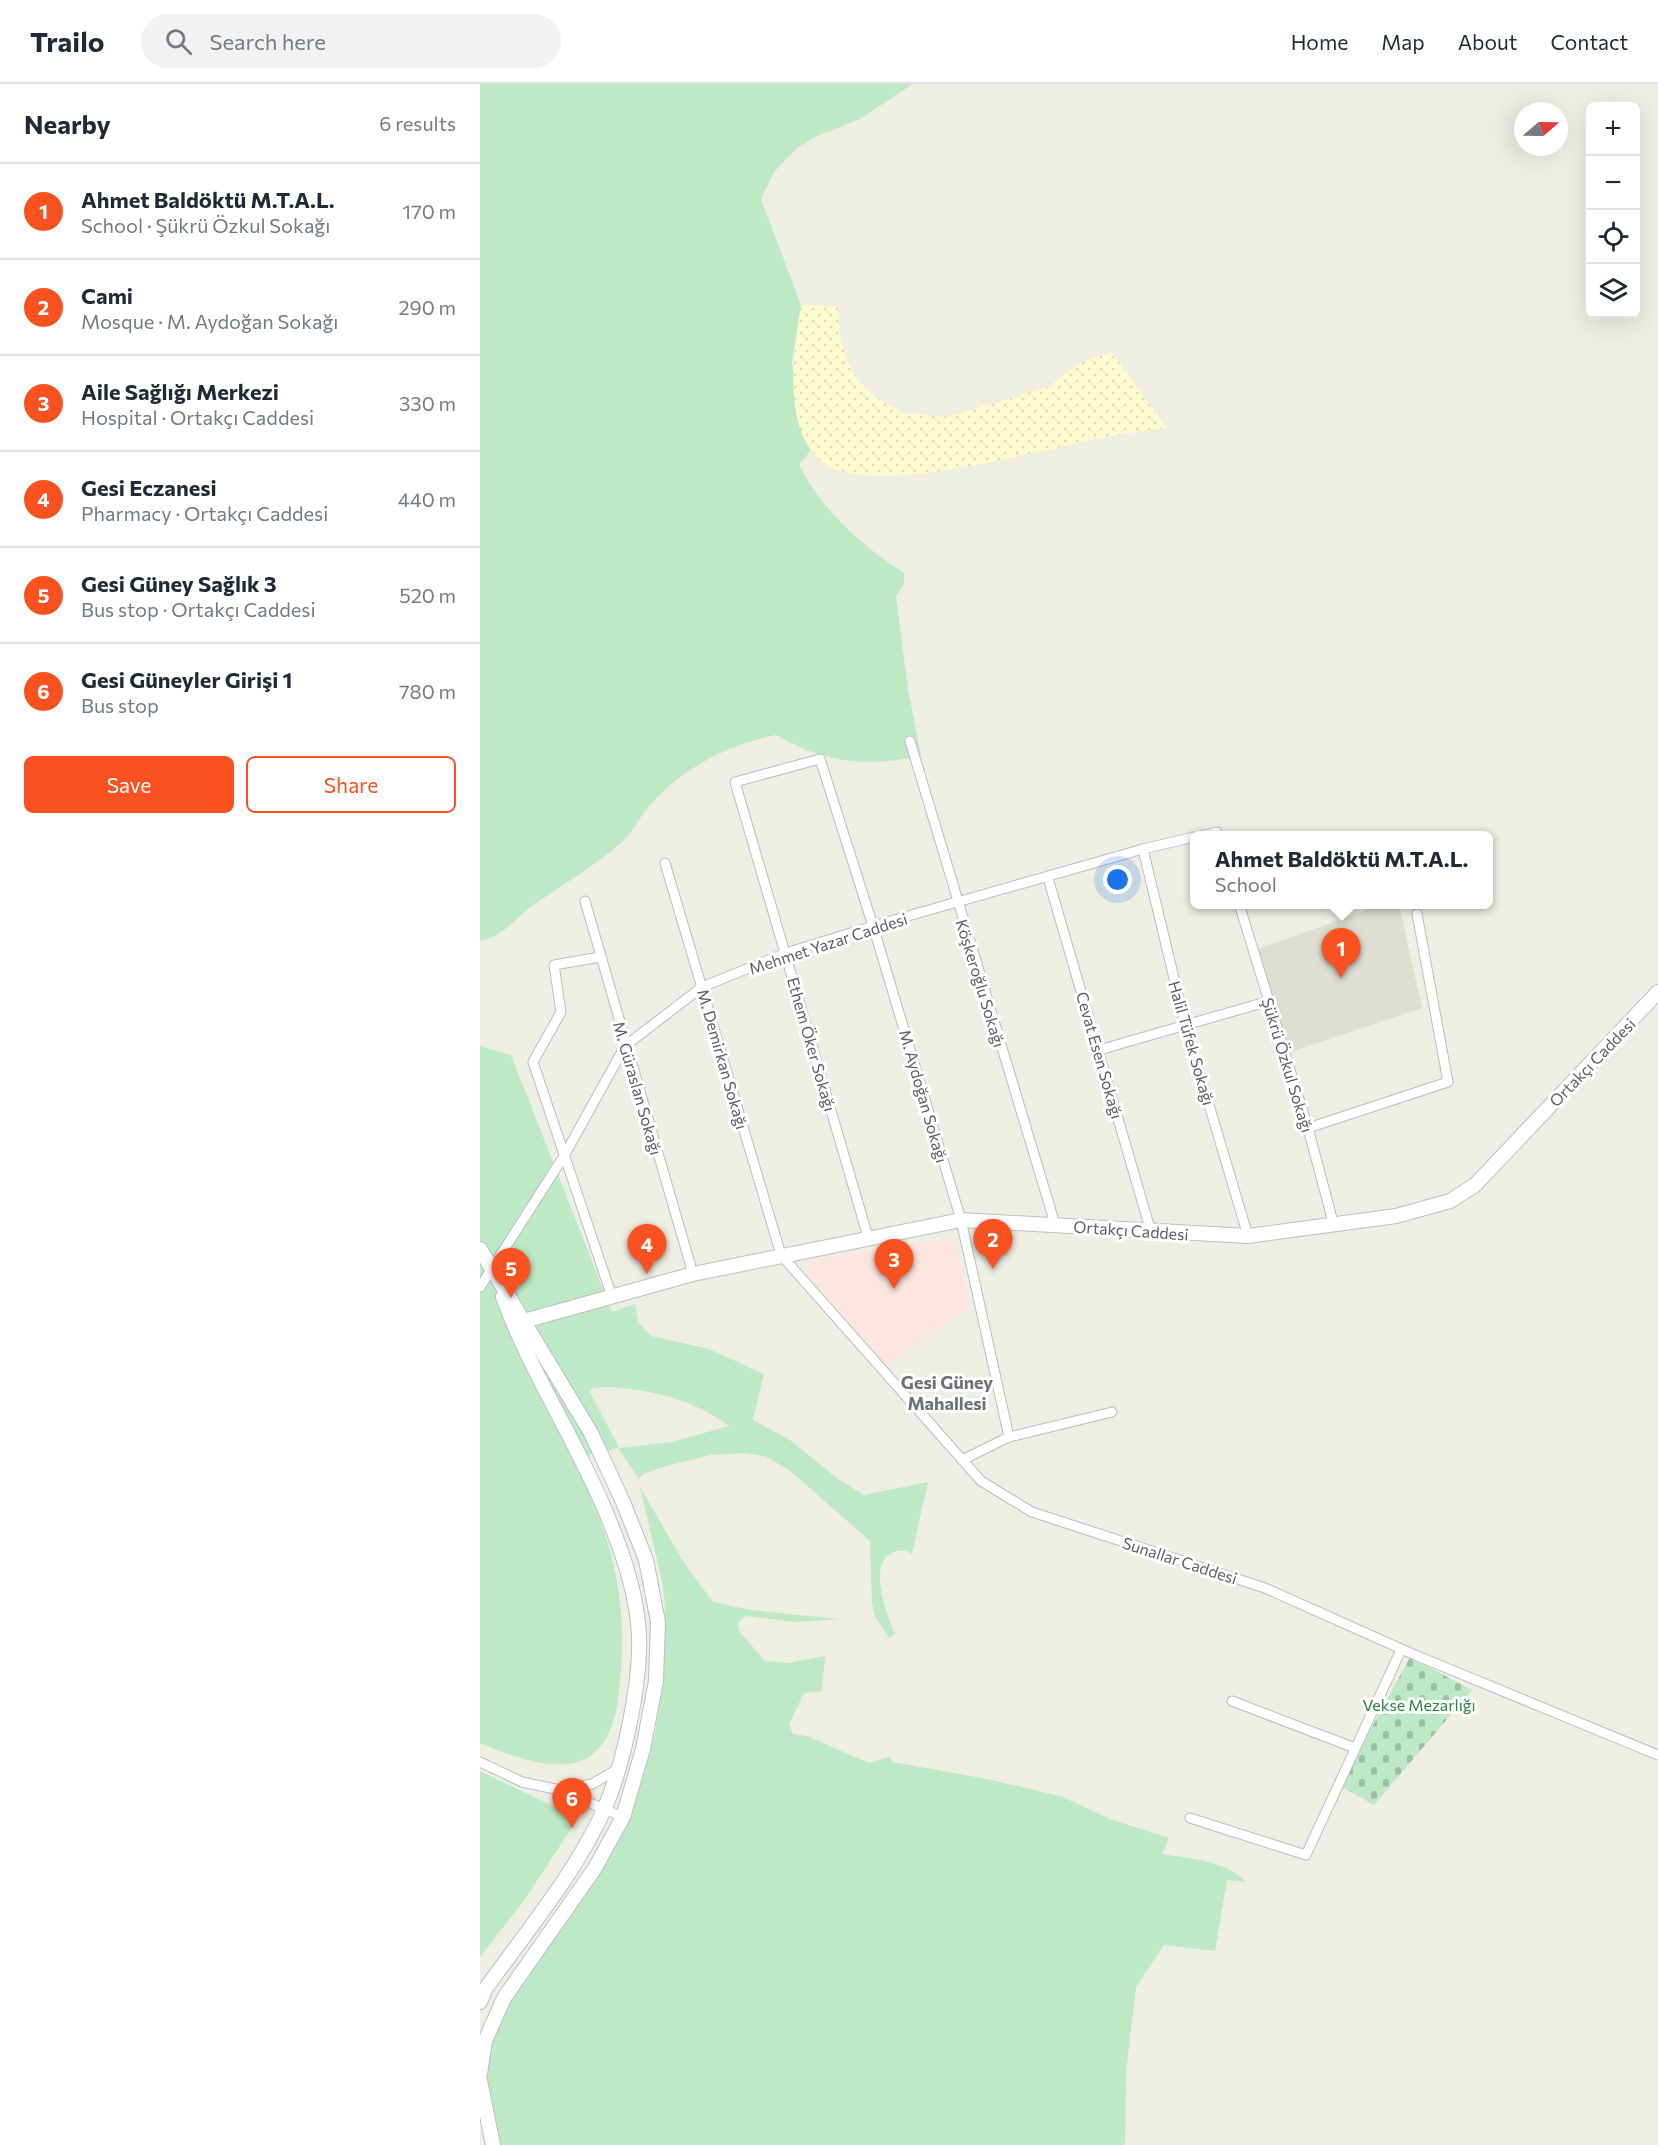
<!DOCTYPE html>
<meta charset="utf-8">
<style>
:root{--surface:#fff;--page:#f2f2f3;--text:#1f2937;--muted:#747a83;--line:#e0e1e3;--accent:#f9511f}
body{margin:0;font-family:Commissioner,sans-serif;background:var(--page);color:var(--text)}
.controls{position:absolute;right:18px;top:18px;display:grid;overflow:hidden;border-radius:9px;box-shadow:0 6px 24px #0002}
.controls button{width:54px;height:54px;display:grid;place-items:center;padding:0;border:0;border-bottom:2px solid var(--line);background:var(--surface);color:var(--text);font:30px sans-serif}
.compass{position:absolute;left:1034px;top:18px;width:54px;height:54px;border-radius:50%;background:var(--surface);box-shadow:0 6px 24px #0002;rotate:70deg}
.you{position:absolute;left:638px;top:796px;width:21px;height:21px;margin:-15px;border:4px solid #fff;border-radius:50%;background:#1a73e8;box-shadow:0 0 0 9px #1a73e833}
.badge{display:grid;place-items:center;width:39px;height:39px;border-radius:50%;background:var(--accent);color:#fff;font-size:20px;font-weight:700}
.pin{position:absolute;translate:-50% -50px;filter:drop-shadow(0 2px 3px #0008)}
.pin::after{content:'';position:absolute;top:32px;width:21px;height:18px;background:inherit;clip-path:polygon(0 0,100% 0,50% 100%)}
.popup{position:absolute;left:710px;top:747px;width:303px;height:78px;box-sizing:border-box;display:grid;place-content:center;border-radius:9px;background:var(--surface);filter:drop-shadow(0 2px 4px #0005);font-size:20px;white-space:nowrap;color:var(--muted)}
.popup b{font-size:22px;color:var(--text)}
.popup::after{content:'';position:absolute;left:50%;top:100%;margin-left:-12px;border:12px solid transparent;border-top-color:var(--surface)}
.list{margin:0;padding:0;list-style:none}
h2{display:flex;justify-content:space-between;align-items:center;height:78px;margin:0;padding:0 24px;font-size:26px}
h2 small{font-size:20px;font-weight:400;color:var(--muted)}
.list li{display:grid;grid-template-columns:39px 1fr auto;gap:18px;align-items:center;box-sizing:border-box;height:96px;padding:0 24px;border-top:2px solid var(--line)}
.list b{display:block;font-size:22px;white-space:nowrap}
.list p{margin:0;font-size:20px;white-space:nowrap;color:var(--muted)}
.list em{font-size:20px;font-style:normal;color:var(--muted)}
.actions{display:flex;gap:12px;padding:18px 24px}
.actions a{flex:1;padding:14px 0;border:2px solid var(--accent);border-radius:9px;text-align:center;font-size:21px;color:var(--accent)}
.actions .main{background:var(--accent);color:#fff}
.icon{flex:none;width:33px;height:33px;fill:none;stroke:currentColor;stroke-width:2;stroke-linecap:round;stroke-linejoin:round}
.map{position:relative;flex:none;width:1178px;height:2061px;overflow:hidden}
header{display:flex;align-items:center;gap:36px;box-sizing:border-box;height:84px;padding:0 30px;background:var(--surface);border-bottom:2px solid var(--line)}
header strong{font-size:28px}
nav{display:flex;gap:33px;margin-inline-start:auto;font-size:21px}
.search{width:420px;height:54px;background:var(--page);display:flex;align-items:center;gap:15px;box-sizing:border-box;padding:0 21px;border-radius:33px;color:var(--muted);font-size:22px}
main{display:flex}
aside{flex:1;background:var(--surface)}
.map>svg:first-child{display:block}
.education{fill:#dfded2}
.medical{fill:#fee5de}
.grass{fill:#bde9c4;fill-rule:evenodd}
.sand{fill:url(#sand-dots)}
.cemetery{fill:url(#cemetery-stones)}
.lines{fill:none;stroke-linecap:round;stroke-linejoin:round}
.street-casing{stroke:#bbbcc3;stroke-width:11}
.secondary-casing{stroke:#bcbec6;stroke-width:16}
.street{stroke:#fff;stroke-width:9}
.secondary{stroke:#fff;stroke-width:14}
.labels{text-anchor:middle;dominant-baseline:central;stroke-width:6;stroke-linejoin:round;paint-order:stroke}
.street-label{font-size:16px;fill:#5b5e65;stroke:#fff}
.park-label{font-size:16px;fill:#2c833d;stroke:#fff}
.neighbourhood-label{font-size:18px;font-weight:bold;fill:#6c7077;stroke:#fff}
</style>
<header>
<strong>Trailo</strong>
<div class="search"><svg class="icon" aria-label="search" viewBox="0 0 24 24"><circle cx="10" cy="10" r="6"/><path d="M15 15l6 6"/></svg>Search here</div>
<nav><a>Home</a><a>Map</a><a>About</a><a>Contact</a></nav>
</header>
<main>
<aside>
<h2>Nearby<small>6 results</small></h2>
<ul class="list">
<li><span class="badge">1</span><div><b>Ahmet Baldöktü M.T.A.L.</b><p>School · Şükrü Özkul Sokağı</p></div><em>170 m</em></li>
<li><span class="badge">2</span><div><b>Cami</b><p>Mosque · M. Aydoğan Sokağı</p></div><em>290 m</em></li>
<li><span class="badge">3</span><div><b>Aile Sağlığı Merkezi</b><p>Hospital · Ortakçı Caddesi</p></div><em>330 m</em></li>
<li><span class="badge">4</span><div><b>Gesi Eczanesi</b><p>Pharmacy · Ortakçı Caddesi</p></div><em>440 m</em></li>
<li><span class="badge">5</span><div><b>Gesi Güney Sağlık 3</b><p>Bus stop · Ortakçı Caddesi</p></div><em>520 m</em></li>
<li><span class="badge">6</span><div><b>Gesi Güneyler Girişi 1</b><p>Bus stop</p></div><em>780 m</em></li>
</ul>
<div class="actions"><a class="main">Save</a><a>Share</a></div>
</aside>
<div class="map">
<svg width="1178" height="2061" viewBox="0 0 1178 2061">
<defs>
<pattern id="sand-dots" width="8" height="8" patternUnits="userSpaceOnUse" patternTransform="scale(1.5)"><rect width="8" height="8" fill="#fefacf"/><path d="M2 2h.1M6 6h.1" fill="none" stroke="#dcd9b4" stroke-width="1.8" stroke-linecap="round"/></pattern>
<pattern id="cemetery-stones" width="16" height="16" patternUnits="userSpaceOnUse" patternTransform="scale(1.5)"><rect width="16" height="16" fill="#bde9c4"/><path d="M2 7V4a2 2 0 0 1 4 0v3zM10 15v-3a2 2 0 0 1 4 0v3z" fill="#9dc0a3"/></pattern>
</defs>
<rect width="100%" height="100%" fill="#efeee3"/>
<!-- education -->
<path class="education" d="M 903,820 L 919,821 L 942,924 L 810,968 L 778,865 Z"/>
<!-- medical -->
<path class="medical" d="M 474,1153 L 491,1222 L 407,1280 L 327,1189 L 331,1176 Z"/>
<!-- grass -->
<g class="grass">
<path d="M 0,0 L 433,0 L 380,35 L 337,52 L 316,65 L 294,88 L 281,115 L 321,221 L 312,277 L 315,319 L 319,338 L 332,365 L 319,381 C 344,429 380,460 424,489 L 424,500 L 416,512 L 428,605 L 441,671 C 390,685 342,678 296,651 C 247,661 203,684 170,721 C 160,732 153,748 142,758 C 115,782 82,801 52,822 C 34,835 24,852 0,857 Z"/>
<path d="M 0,962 L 31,971 L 132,1228 L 155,1220 L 158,1238 L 171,1252 L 229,1265 L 284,1290 L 273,1336 L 310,1356 L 358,1395 L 384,1411 L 448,1398 L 432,1470 C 426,1466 421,1465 414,1468 C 386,1478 407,1531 415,1550 L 409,1554 L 395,1532 L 392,1519 L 390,1457 L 308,1385 L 284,1372 L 264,1369 L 231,1371 L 183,1383 L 163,1390 L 159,1395 L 138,1364 L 94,1375 C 134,1459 149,1515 139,1608 C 136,1638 126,1672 93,1679 C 65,1685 26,1670 0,1659 ZM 128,1303 C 172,1306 213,1315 249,1342 L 192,1358 L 139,1364 L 110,1308 L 113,1304 Z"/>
<path d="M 160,1403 L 203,1477 L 233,1518 L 271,1526 L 359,1535 L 316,1538 L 265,1532 L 258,1539 L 259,1547 L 285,1577 L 308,1579 L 345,1572 L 342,1607 L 324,1609 L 309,1640 L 313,1650 L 327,1652 L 389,1679 L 409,1673 L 413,1678 L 507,1695 L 580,1712 L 630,1735 L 689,1754 L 682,1770 C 711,1775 745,1776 766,1798 L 747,1796 L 735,1867 L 684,1861 L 656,1903 L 646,1988 L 645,2061 L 15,2061 L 3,2001 L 11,1948 L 159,1700 L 175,1650 L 184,1592 L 185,1524 L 183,1501 Z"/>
<path d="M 0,1687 L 98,1734 L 45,1815 L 0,1873 Z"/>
</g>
<!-- sand -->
<path class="sand" d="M 321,221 L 358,223 L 360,251 L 368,278 L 376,293 L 395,313 L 425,329 L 467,333 L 570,302 L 599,279 L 632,268 L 687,344 C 661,347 636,351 610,356 C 555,368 387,415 342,378 C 301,343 314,267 321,221 Z"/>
<!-- cemetery -->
<path class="cemetery" d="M 930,1573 L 992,1606 L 894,1721 L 860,1702 Z"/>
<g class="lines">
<!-- street casing -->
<g class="street-casing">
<g id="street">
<path d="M 430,657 L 575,1140"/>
<path d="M 720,752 L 737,748 L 738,752"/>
<path d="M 663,765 L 705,940 L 768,1152"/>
<path d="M 185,779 L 301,1171 L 501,1397 L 552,1428 L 785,1504 L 935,1571 L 1178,1671"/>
<path d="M 568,794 L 671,1148"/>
<path d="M 105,817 L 213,1190"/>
<path d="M 759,820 L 828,1044 L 854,1142"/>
<path d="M 120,873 L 74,881 L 81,928 L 53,978 L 132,1213"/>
<path d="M 619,966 L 789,917"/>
<path d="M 828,1044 L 968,998 L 937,830"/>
<path d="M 388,1153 L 255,698 L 340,675 L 393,842 L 481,1136 L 529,1353"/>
<path d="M 0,1203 L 84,1072 L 145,962 L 222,903 L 306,869 L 393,842 L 663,765 L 714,753"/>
<path d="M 482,1376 L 529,1353 L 632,1328"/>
<path d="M 752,1617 L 875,1664"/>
<path d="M 0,1678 L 42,1698 L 80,1706 L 143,1733"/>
<path d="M 80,1706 L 112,1700 L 136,1686"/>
<path d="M 710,1734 L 826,1771 L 921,1566"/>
</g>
</g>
<!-- secondary casing -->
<g class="secondary-casing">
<g id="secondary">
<path d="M 0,1165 L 111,1349 L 143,1418 L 166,1476 L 178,1538 L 176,1597 L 163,1665 L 143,1733 L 115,1784 L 24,1914 L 5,1957 L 0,1990"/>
<path d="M 44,1237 L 213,1190 L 481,1136 L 768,1152 L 916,1132 L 970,1117 L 995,1101 L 1178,908"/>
<path d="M 0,1918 L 6,1904 C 47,1847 95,1790 124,1726 C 144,1680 164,1589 158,1539 C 154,1500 140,1462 125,1426 C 94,1353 50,1287 23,1213"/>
<path d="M 0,1997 L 13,2061"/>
</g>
</g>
<!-- street -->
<use href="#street" class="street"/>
<!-- secondary -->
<use href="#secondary" class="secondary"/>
</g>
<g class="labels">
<!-- street labels -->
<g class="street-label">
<text transform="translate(348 859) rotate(-18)">Mehmet Yazar Caddesi</text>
<text transform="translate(501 899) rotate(73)">Köşkeroğlu Sokağı</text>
<text transform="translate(712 959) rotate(74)">Halil Tüfek Sokağı</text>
<text transform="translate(332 960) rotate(74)">Ethem Öker Sokağı</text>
<text transform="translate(620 971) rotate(74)">Cevat Esen Sokağı</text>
<text transform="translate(243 975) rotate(74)">M. Demirkan Sokağı</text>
<text transform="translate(1112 978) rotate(-46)">Ortakçı Caddesi</text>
<text transform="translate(808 981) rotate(73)">Şükrü Özkul Sokağı</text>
<text transform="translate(158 1004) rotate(74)">M. Güraslan Sokağı</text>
<text transform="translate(444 1012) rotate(74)">M. Aydoğan Sokağı</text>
<text transform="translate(651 1146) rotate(4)">Ortakçı Caddesi</text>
<text transform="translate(700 1476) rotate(18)">Sunallar Caddesi</text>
</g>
<!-- park labels -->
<g class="park-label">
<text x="939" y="1620">Vekse Mezarlığı</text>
</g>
<!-- neighbourhood labels -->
<g class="neighbourhood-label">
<text x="467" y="1298">Gesi Güney<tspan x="467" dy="21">Mahallesi</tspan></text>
</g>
</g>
</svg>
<div class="controls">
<button>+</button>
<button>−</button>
<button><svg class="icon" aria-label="locate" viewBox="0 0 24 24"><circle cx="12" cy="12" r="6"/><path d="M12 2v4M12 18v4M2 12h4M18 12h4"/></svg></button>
<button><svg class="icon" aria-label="layers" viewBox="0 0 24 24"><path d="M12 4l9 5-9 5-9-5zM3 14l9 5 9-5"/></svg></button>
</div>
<svg class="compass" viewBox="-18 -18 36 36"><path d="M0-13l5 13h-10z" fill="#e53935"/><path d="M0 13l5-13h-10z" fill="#747a83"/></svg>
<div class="you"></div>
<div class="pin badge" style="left:861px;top:894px">1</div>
<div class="popup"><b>Ahmet Baldöktü M.T.A.L.</b>School</div>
<div class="pin badge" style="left:513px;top:1185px">2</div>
<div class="pin badge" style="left:414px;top:1205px">3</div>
<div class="pin badge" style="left:167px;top:1190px">4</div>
<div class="pin badge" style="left:31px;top:1214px">5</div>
<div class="pin badge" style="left:92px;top:1744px">6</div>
</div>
</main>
